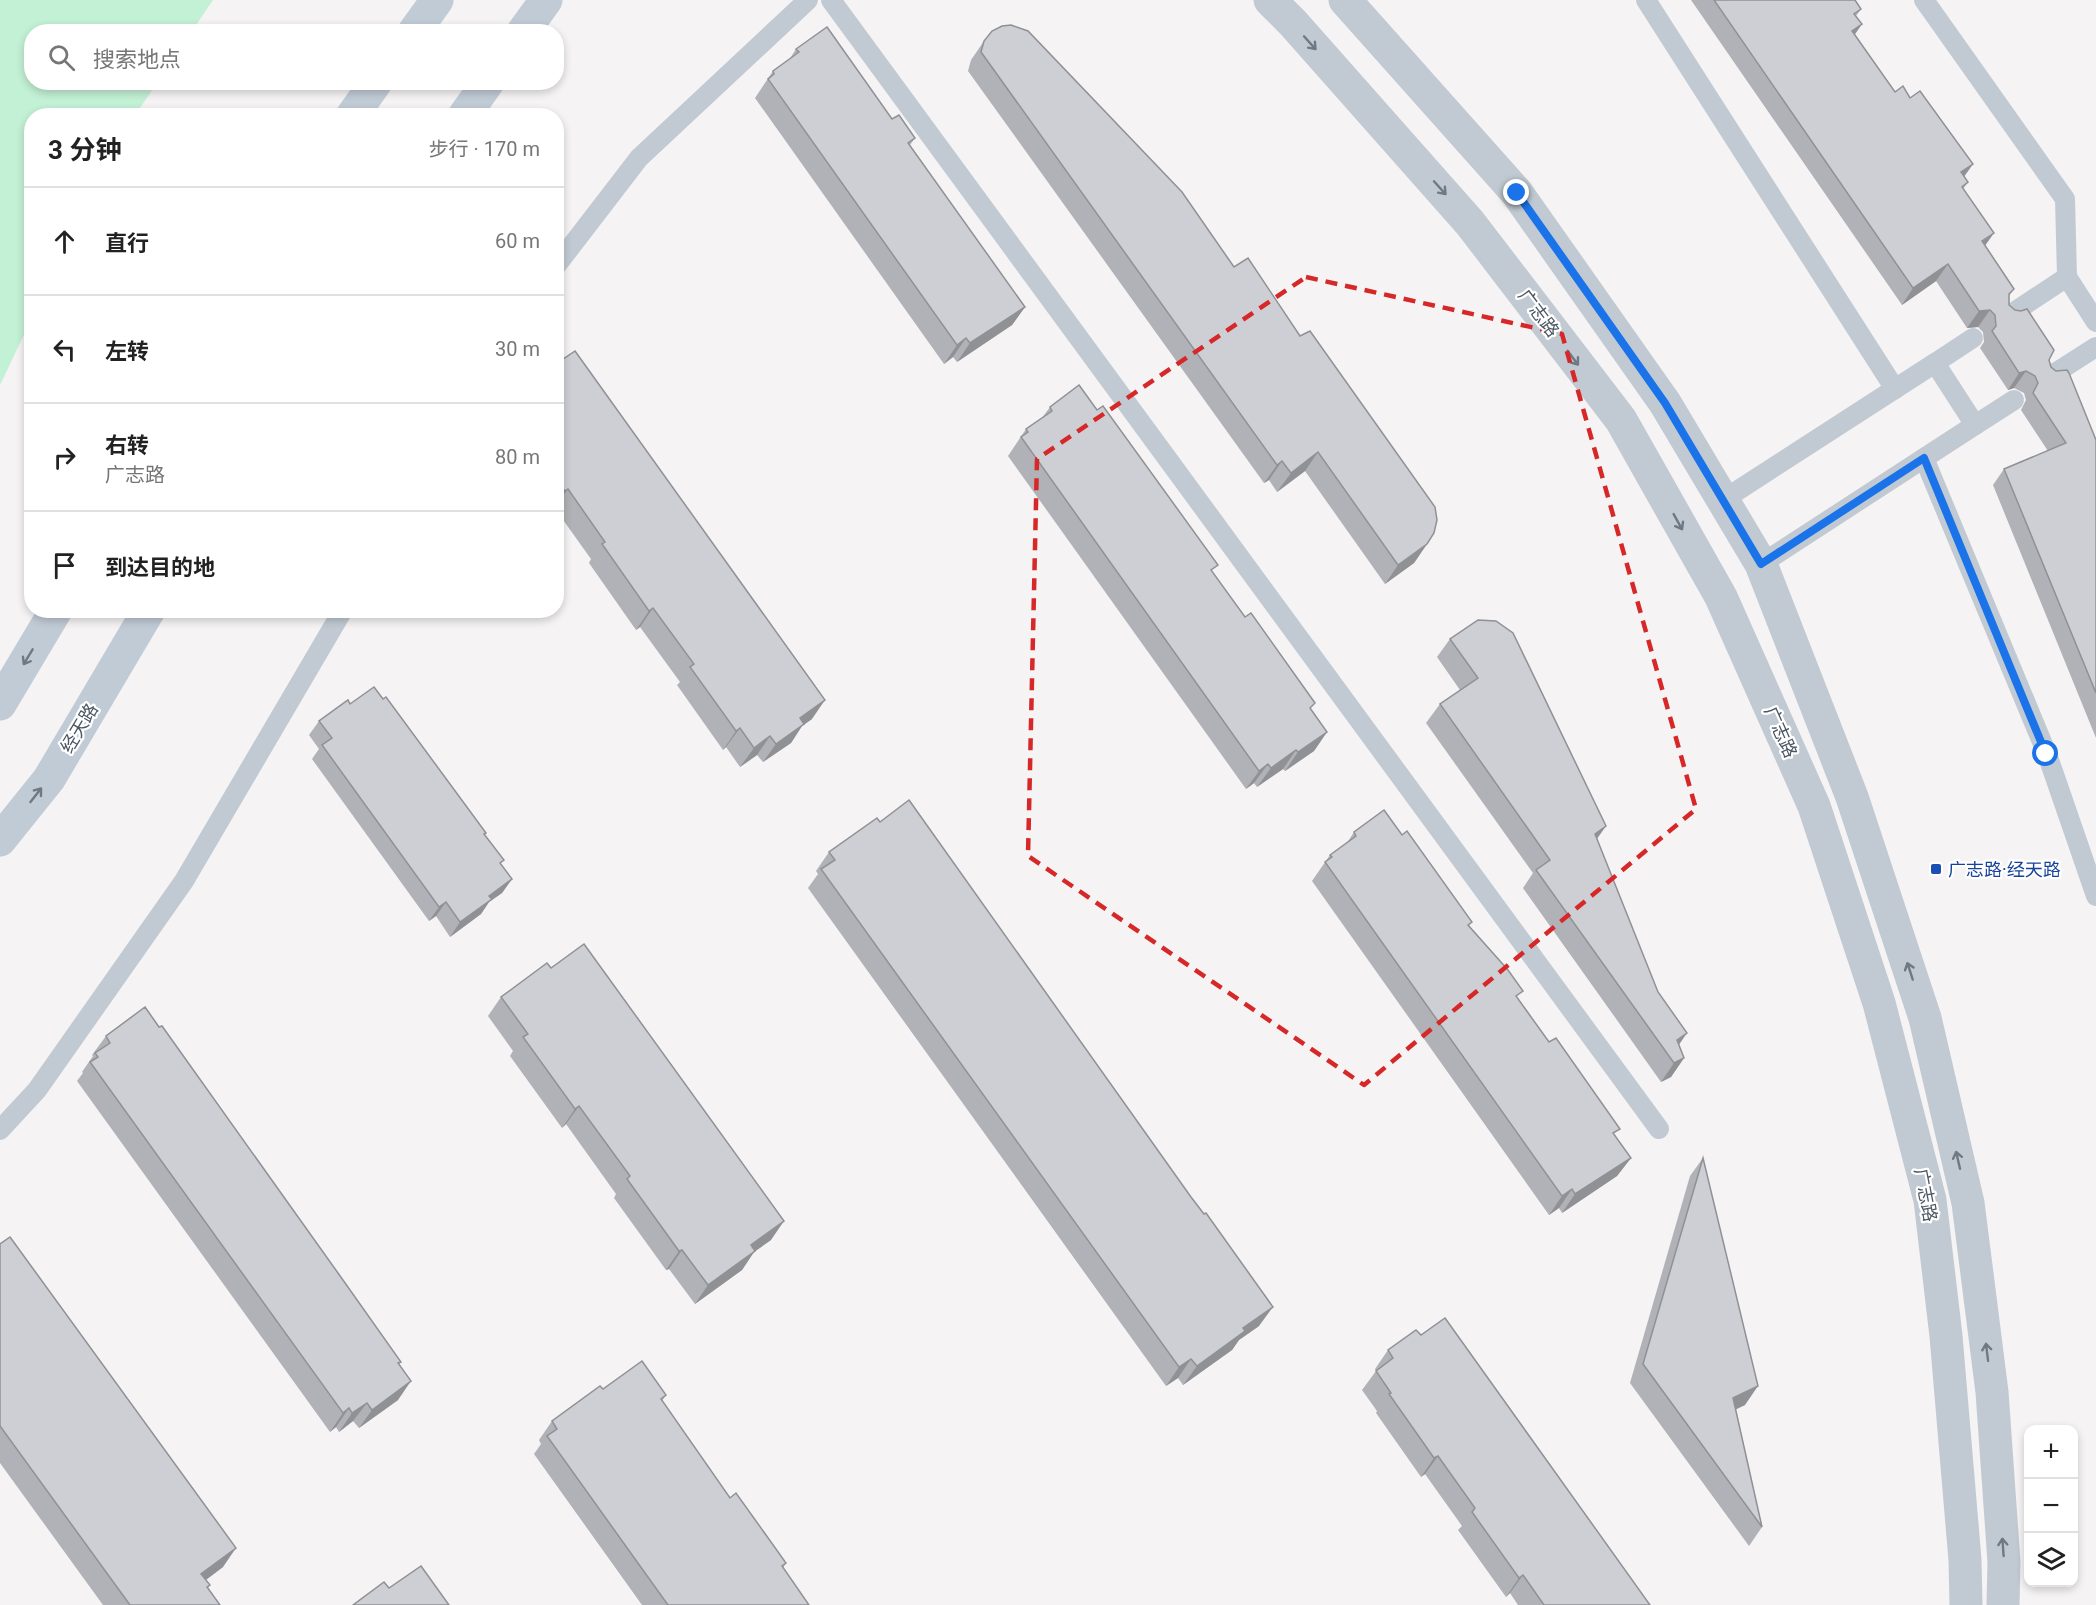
<!DOCTYPE html>
<html lang="zh">
<meta charset="utf-8">
<style>
:root{--surface:#fff;--page:#f2f2f2;--text:#222;--muted:#767676;--line:#e0e0e0}
body{margin:0;font-family:Roboto,"Noto Sans SC",sans-serif;background:var(--page);color:var(--text)}
.controls{position:absolute;right:18px;bottom:18px;display:grid;overflow:hidden;border-radius:12px;box-shadow:0 3px 9px #0003}
.controls button{width:54px;height:54px;display:grid;place-items:center;padding:0;border:0;border-bottom:2px solid var(--line);background:var(--surface);color:var(--text);font:30px sans-serif}
.stop{position:absolute;width:18px;height:18px;margin:-14px;border:4px solid #1a73e8;border-radius:50%;background:#fff}
.stop.end{background:#1a73e8;border-color:#fff;box-shadow:0 2px 6px #0008}
.list{margin:0;padding:0;list-style:none}
h2{display:flex;justify-content:space-between;align-items:center;height:78px;margin:0;padding:0 24px;font-size:26px}
h2 small{font-size:20px;font-weight:400;color:var(--muted)}
.list li{display:grid;grid-template-columns:39px 1fr auto;gap:18px;align-items:center;box-sizing:border-box;height:108px;padding:0 24px;border-top:2px solid var(--line)}
.list b{display:block;font-size:22px;white-space:nowrap}
.list p{margin:0;font-size:20px;white-space:nowrap;color:var(--muted)}
.list em{font-size:20px;font-style:normal;color:var(--muted)}
.icon{flex:none;width:33px;height:33px;fill:none;stroke:currentColor;stroke-width:2;stroke-linecap:round;stroke-linejoin:round}
.map{position:relative;flex:none;width:2096px;height:1605px;overflow:hidden}
.search{position:absolute;background:var(--surface);box-shadow:0 3px 9px #0003;left:24px;top:24px;width:540px;height:66px;display:flex;align-items:center;gap:15px;box-sizing:border-box;padding:0 21px;border-radius:24px;color:var(--muted);font-size:22px}
.panel{position:absolute;background:var(--surface);box-shadow:0 3px 9px #0003;left:24px;top:108px;width:540px;height:510px;border-radius:24px}
.map>svg:first-child{display:block}
.green{fill:#c3f1d5}
.lines{fill:none;stroke-linecap:round;stroke-linejoin:round}
.service{stroke:#c1cad2;stroke-width:20}
.tertiary{stroke:#c1cad2;stroke-width:33}
.secondary{stroke:#c1cbd6;stroke-width:33}
.wall{fill:#b0b2b7}
.shaded-wall{fill:#909195}
.building{fill:#cdcfd5;stroke:#909195;stroke-width:1.5}
.oneway{stroke:#6e7983}
.oneway2{stroke:#6e7984}
.route{stroke:#1a73e8;stroke-width:8}
.marked{fill:none;stroke:#d62828;stroke-width:4.5;stroke-dasharray:12 8;stroke-linejoin:round}
.transit-dot{fill:#1a4fb4;stroke:#fff;stroke-width:2}
.labels{text-anchor:middle;dominant-baseline:central;stroke-width:4.5;stroke-linejoin:round;paint-order:stroke}
.street-label{font-size:18px;fill:#4a5661;stroke:#fff}
.transit-label{font-size:18px;fill:#164399;stroke:#fff;text-anchor:start}
</style>
<div class="map">
<svg width="2096" height="1605" viewBox="0 0 2096 1605">
<rect width="100%" height="100%" fill="#f5f3f3"/>
<!-- green -->
<path class="green" d="M 0,0 L 213,0 L 192,31 L 32,32 L 32,82 L 157,83 L 135,115 L 32,116 L 31,320 L 0,385 Z"/>
<g class="lines">
<!-- service -->
<g class="service">
<path d="M 831,0 L 1659,1129"/>
<path d="M 1646,0 L 1895,389"/>
<path d="M 1924,0 L 2065,199 L 2067,277 L 2008,316"/>
<path d="M 556,266 L 639,158 L 808,0"/>
<path d="M 2067,277 L 2096,322"/>
<path d="M 1935,363 L 1973,338"/>
<path d="M 2049,377 L 2096,347"/>
<path d="M 1975,425 L 2014,400"/>
<path d="M 1924,458 L 2047,754 L 2096,896"/>
<path d="M 1723,500 L 1935,363 L 1975,425 L 1761,564"/>
<path d="M 0,1130 L 37,1090 L 184,881 L 343,610"/>
</g>
<!-- tertiary -->
<g class="tertiary">
<path d="M 1270,0 L 1293,23 L 1470,223 L 1621,420 L 1721,597 L 1814,806 L 1879,1003 L 1930,1200 L 1946,1336 L 1965,1560 L 1966,1605"/>
<path d="M 1345,0 L 1517,193 L 1665,403 L 1761,564 L 1852,797 L 1925,1018 L 1968,1203 L 1992,1392 L 2004,1562 L 2003,1605"/>
</g>
<!-- secondary -->
<g class="secondary">
<path d="M 414,32 L 437,0"/>
<path d="M 523,32 L 546,0"/>
<path d="M 352,116 L 376,82"/>
<path d="M 464,116 L 488,82"/>
<path d="M 0,704 L 56,610"/>
<path d="M 0,840 L 49,779 L 149,610"/>
</g>
</g>
<!-- wall -->
<g class="wall">
<path d="M 1691,0 L 1855,0 L 1861,9 L 1856,16 L 1862,24 L 1855,34 L 1895,92 L 1910,98 L 1973,164 L 1964,176 L 1968,182 L 1963,189 L 1985,245 L 2014,289 L 2009,296 L 2009,305 L 2049,360 L 2051,367 L 2096,440 L 2096,738 L 1993,485 L 2004,469 L 2048,451 L 2021,410 L 2026,400 L 2024,393 L 2014,388 L 2008,390 L 1980,348 L 1984,342 L 1983,332 L 1978,327 L 1967,328 L 1936,281 L 1902,305 Z"/>
<path d="M 984,41 L 1427,544 L 1414,563 L 1385,584 L 1305,471 L 1277,492 L 1269,480 L 1264,483 L 968,71 L 971,60 Z"/>
<path d="M 796,49 L 892,119 L 915,138 L 910,145 L 1025,307 L 1012,325 L 957,362 L 953,357 L 944,364 L 755,98 L 773,71 L 789,60 Z"/>
<path d="M 556,364 L 812,719 L 802,726 L 791,743 L 763,762 L 757,755 L 740,767 L 726,747 L 723,750 L 677,685 L 680,682 L 640,627 L 636,630 L 589,563 L 591,559 L 556,510 Z"/>
<path d="M 1050,407 L 1213,573 L 1327,732 L 1314,751 L 1285,771 L 1283,769 L 1257,787 L 1254,783 L 1246,789 L 1008,456 L 1026,429 L 1042,418 Z"/>
<path d="M 1450,639 L 1606,826 L 1597,839 L 1684,1058 L 1671,1077 L 1661,1082 L 1523,888 L 1533,873 L 1426,723 L 1440,704 L 1460,690 L 1437,657 Z"/>
<path d="M 350,704 L 486,833 L 485,835 L 501,864 L 512,879 L 502,893 L 489,902 L 481,914 L 450,937 L 436,916 L 429,921 L 312,759 L 319,749 L 309,735 L 319,721 Z"/>
<path d="M 1354,832 L 1402,835 L 1472,922 L 1469,926 L 1518,998 L 1631,1158 L 1617,1176 L 1562,1213 L 1559,1208 L 1549,1215 L 1312,881 L 1330,855 L 1347,843 Z"/>
<path d="M 829,852 L 1259,1326 L 1239,1340 L 1232,1350 L 1183,1385 L 1178,1378 L 1166,1386 L 808,888 L 818,874 L 816,871 Z"/>
<path d="M 501,997 L 771,1240 L 754,1252 L 742,1270 L 695,1304 L 669,1269 L 666,1270 L 614,1198 L 616,1194 L 566,1124 L 562,1128 L 510,1056 L 513,1051 L 488,1016 Z"/>
<path d="M 106,1036 L 401,1362 L 399,1364 L 398,1400 L 359,1428 L 353,1421 L 339,1432 L 336,1427 L 330,1432 L 77,1081 L 83,1073 L 82,1072 L 93,1056 L 92,1055 Z"/>
<path d="M 1703,1158 L 1745,1405 L 1736,1409 L 1762,1527 L 1749,1546 L 1630,1383 L 1690,1176 Z"/>
<path d="M 0,1244 L 223,1567 L 206,1580 L 210,1585 L 208,1588 L 220,1605 L 103,1605 L 0,1463 Z"/>
<path d="M 1388,1350 L 1650,1605 L 1518,1605 L 1510,1593 L 1506,1597 L 1458,1530 L 1462,1526 L 1425,1474 L 1421,1477 L 1376,1413 L 1377,1411 L 1362,1390 L 1376,1371 L 1375,1369 Z"/>
<path d="M 603,1389 L 666,1395 L 662,1401 L 730,1498 L 786,1563 L 783,1568 L 809,1605 L 642,1605 L 534,1454 L 541,1444 L 539,1440 L 552,1421 Z"/>
</g>
<!-- shaded-wall -->
<g class="shaded-wall">
<path d="M 1862,24 L 1850,41 L 1852,31 Z"/>
<path d="M 1973,164 L 1961,181 L 1961,172 Z"/>
<path d="M 1994,233 L 1982,250 L 1982,241 Z"/>
<path d="M 1948,264 L 1936,281 L 1902,305 L 1913,288 Z"/>
<path d="M 1025,307 L 1012,325 L 957,362 L 970,343 Z"/>
<path d="M 1990,310 L 1978,327 L 1967,328 L 1979,311 Z"/>
<path d="M 966,338 L 953,357 L 944,364 L 957,345 Z"/>
<path d="M 2026,371 L 2014,388 L 2008,390 L 2019,373 Z"/>
<path d="M 1318,452 L 1305,471 L 1277,492 L 1291,473 Z"/>
<path d="M 1282,461 L 1269,480 L 1264,483 L 1277,465 Z"/>
<path d="M 568,489 L 556,504 L 556,502 L 565,491 Z"/>
<path d="M 1427,544 L 1414,563 L 1385,584 L 1398,565 Z"/>
<path d="M 653,608 L 640,627 L 636,630 L 649,611 Z"/>
<path d="M 825,700 L 812,719 L 802,726 L 791,743 L 763,762 L 776,744 L 800,718 Z"/>
<path d="M 740,728 L 726,747 L 723,750 L 736,731 Z"/>
<path d="M 1327,732 L 1314,751 L 1285,771 L 1298,752 Z"/>
<path d="M 770,736 L 757,755 L 740,767 L 754,748 Z"/>
<path d="M 1296,750 L 1283,769 L 1257,787 L 1271,768 Z"/>
<path d="M 1268,764 L 1254,783 L 1246,789 L 1259,771 Z"/>
<path d="M 1606,826 L 1592,845 L 1595,834 Z"/>
<path d="M 512,879 L 502,893 L 489,902 L 481,914 L 450,937 L 460,922 L 489,896 Z"/>
<path d="M 446,902 L 436,916 L 429,921 L 439,907 Z"/>
<path d="M 1687,1033 L 1674,1052 L 1677,1040 Z"/>
<path d="M 1684,1058 L 1671,1077 L 1661,1082 L 1674,1063 Z"/>
<path d="M 579,1106 L 566,1124 L 562,1128 L 575,1109 Z"/>
<path d="M 1631,1158 L 1617,1176 L 1562,1213 L 1575,1194 Z"/>
<path d="M 1572,1189 L 1559,1208 L 1549,1215 L 1562,1196 Z"/>
<path d="M 784,1221 L 771,1240 L 754,1252 L 742,1270 L 695,1304 L 708,1285 L 751,1245 Z"/>
<path d="M 682,1250 L 669,1269 L 666,1270 L 679,1251 Z"/>
<path d="M 1273,1307 L 1259,1326 L 1239,1340 L 1232,1350 L 1183,1385 L 1197,1366 L 1243,1328 Z"/>
<path d="M 1191,1359 L 1178,1378 L 1166,1386 L 1179,1367 Z"/>
<path d="M 411,1381 L 398,1400 L 359,1428 L 372,1410 Z"/>
<path d="M 1758,1386 L 1745,1405 L 1720,1417 L 1733,1398 Z"/>
<path d="M 367,1403 L 353,1421 L 339,1432 L 352,1413 Z"/>
<path d="M 349,1408 L 336,1427 L 330,1432 L 343,1413 Z"/>
<path d="M 1438,1456 L 1425,1474 L 1421,1477 L 1434,1458 Z"/>
<path d="M 236,1548 L 223,1567 L 188,1593 L 201,1574 Z"/>
<path d="M 1523,1575 L 1510,1593 L 1506,1597 L 1519,1578 Z"/>
</g>
<!-- building -->
<g class="building">
<path d="M 1714,0 L 1855,0 L 1861,9 L 1854,14 L 1862,24 L 1852,31 L 1895,92 L 1903,86 L 1910,98 L 1920,91 L 1973,164 L 1961,172 L 1968,182 L 1962,187 L 1994,233 L 1982,241 L 2014,289 L 2009,294 L 2009,305 L 2015,310 L 2021,311 L 2027,309 L 2054,350 L 2049,360 L 2051,367 L 2056,371 L 2067,370 L 2069,373 L 2096,440 L 2096,693 L 2004,469 L 2066,443 L 2033,393 L 2038,383 L 2035,376 L 2026,371 L 2019,373 L 1992,331 L 1996,326 L 1995,315 L 1990,310 L 1979,311 L 1948,264 L 1913,288 Z"/>
<path d="M 1011,25 L 1028,31 L 1182,192 L 1234,267 L 1248,258 L 1300,336 L 1310,331 L 1435,507 L 1437,520 L 1434,533 L 1427,544 L 1398,565 L 1318,452 L 1291,473 L 1282,461 L 1277,465 L 981,52 L 984,41 L 992,31 L 1002,26 Z"/>
<path d="M 827,27 L 892,119 L 899,115 L 915,138 L 908,143 L 1025,307 L 970,343 L 966,338 L 957,345 L 768,79 L 774,74 L 773,71 L 799,52 L 796,49 Z"/>
<path d="M 575,351 L 825,700 L 800,718 L 804,724 L 776,744 L 770,736 L 754,748 L 740,728 L 736,731 L 690,667 L 694,664 L 653,608 L 649,611 L 602,544 L 605,542 L 568,489 L 565,491 L 556,480 L 556,364 Z"/>
<path d="M 1079,385 L 1097,410 L 1103,406 L 1218,565 L 1211,570 L 1245,617 L 1251,613 L 1315,703 L 1310,708 L 1327,732 L 1298,752 L 1296,750 L 1271,768 L 1268,764 L 1259,771 L 1021,437 L 1028,432 L 1026,429 L 1052,411 L 1050,407 Z"/>
<path d="M 1478,620 L 1496,621 L 1513,633 L 1606,826 L 1595,834 L 1658,992 L 1687,1033 L 1677,1040 L 1684,1058 L 1674,1063 L 1536,870 L 1550,860 L 1440,704 L 1478,678 L 1450,639 Z"/>
<path d="M 374,687 L 383,699 L 386,697 L 486,833 L 484,834 L 504,860 L 500,863 L 512,879 L 489,896 L 492,899 L 460,922 L 446,902 L 439,907 L 322,745 L 332,738 L 319,721 L 348,700 L 350,704 Z"/>
<path d="M 909,800 L 1191,1197 L 1204,1214 L 1206,1213 L 1273,1307 L 1243,1328 L 1245,1331 L 1197,1366 L 1191,1359 L 1179,1367 L 821,869 L 835,860 L 829,852 L 877,818 L 880,822 Z"/>
<path d="M 1384,810 L 1402,835 L 1407,831 L 1472,922 L 1468,925 L 1508,970 L 1523,991 L 1516,996 L 1549,1042 L 1556,1038 L 1620,1129 L 1613,1133 L 1631,1158 L 1575,1194 L 1572,1189 L 1562,1196 L 1325,862 L 1332,857 L 1330,855 L 1356,836 L 1354,832 Z"/>
<path d="M 584,944 L 784,1221 L 751,1245 L 755,1251 L 708,1285 L 682,1250 L 679,1251 L 627,1179 L 630,1176 L 579,1106 L 575,1109 L 523,1037 L 528,1034 L 501,997 L 547,963 L 551,968 Z"/>
<path d="M 145,1007 L 159,1027 L 162,1026 L 338,1273 L 401,1362 L 398,1363 L 411,1381 L 372,1410 L 367,1403 L 352,1413 L 349,1408 L 343,1413 L 90,1062 L 98,1057 L 95,1053 L 110,1043 L 106,1036 Z"/>
<path d="M 1703,1158 L 1758,1386 L 1733,1398 L 1762,1527 L 1643,1364 Z"/>
<path d="M 10,1237 L 236,1548 L 201,1574 L 210,1585 L 207,1587 L 220,1605 L 130,1605 L 0,1426 L 0,1244 Z"/>
<path d="M 1445,1318 L 1650,1605 L 1544,1605 L 1523,1575 L 1519,1578 L 1472,1512 L 1475,1508 L 1438,1456 L 1434,1458 L 1389,1394 L 1391,1393 L 1376,1371 L 1393,1358 L 1388,1350 L 1416,1330 L 1421,1335 Z"/>
<path d="M 642,1361 L 666,1395 L 661,1399 L 730,1498 L 736,1493 L 786,1563 L 782,1566 L 809,1605 L 668,1605 L 547,1436 L 557,1429 L 552,1421 L 600,1386 L 603,1389 Z"/>
<path d="M 421,1566 L 449,1605 L 353,1605 L 384,1582 L 389,1588 Z"/>
</g>
<!-- one-way arrows -->
<defs><path id="oneway-shaft" d="M-6 0H5M1.5-3L5.5 0L1.5 3" fill="none" stroke-width="1.6" stroke-linecap="round" stroke-linejoin="round" transform="scale(1.5)"/></defs>
<g class="oneway">
<use href="#oneway-shaft" transform="translate(1310 43) rotate(48)"/>
<use href="#oneway-shaft" transform="translate(1440 188) rotate(48)"/>
<use href="#oneway-shaft" transform="translate(1573 358) rotate(53)"/>
<use href="#oneway-shaft" transform="translate(1678 522) rotate(61)"/>
<use href="#oneway-shaft" transform="translate(1910 971) rotate(-108)"/>
<use href="#oneway-shaft" transform="translate(1958 1160) rotate(-103)"/>
<use href="#oneway-shaft" transform="translate(1987 1352) rotate(-97)"/>
<use href="#oneway-shaft" transform="translate(2003 1547) rotate(-94)"/>
</g>
<g class="oneway2">
<use href="#oneway-shaft" transform="translate(28 657) rotate(121)"/>
<use href="#oneway-shaft" transform="translate(36 795) rotate(-52)"/>
</g>
<g class="lines">
<!-- route -->
<path class="route" d="M 1517,193 L 1665,403 L 1761,564 L 1924,458 L 2046,754"/>
</g>
<!-- marked area -->
<path class="marked" d="M 1306,277 L 1562,334 L 1696,809 L 1364,1085 L 1028,856 L 1037,459 Z"/>
<!-- markers -->
<rect class="transit-dot" x="1930" y="863" width="12" height="12" rx="3"/>
<g class="labels">
<!-- street labels -->
<g class="street-label">
<text transform="translate(1539 313) rotate(53)">广志路</text>
<text transform="translate(79 728) rotate(-59)">经天路</text>
<text transform="translate(1781 732) rotate(66)">广志路</text>
<text transform="translate(1926 1195) rotate(79)">广志路</text>
</g>
<!-- transit labels -->
<g class="transit-label">
<text x="1948" y="869">广志路·经天路</text>
</g>
</g>
</svg>
<div class="controls">
<button>+</button>
<button>−</button>
<button><svg class="icon" aria-label="layers" viewBox="0 0 24 24"><path d="M12 4l9 5-9 5-9-5zM3 14l9 5 9-5"/></svg></button>
</div>
<div class="stop" style="left:2046px;top:754px"></div>
<div class="stop end" style="left:1517px;top:193px"></div>
<div class="search"><svg class="icon" aria-label="search" viewBox="0 0 24 24"><circle cx="10" cy="10" r="6"/><path d="M15 15l6 6"/></svg>搜索地点</div>
<section class="panel">
<h2>3 分钟<small>步行 · 170 m</small></h2>
<ul class="list">
<li><svg class="icon" aria-label="ahead" viewBox="0 0 24 24"><path d="M12 20V5M6 11l6-6 6 6"/></svg><div><b>直行</b></div><em>60 m</em></li>
<li><svg class="icon" aria-label="left" viewBox="0 0 24 24"><path d="M17 20v-9H6M10 6l-5 5 5 5"/></svg><div><b>左转</b></div><em>30 m</em></li>
<li><svg class="icon" aria-label="right" viewBox="0 0 24 24"><path d="M7 20v-9h11M14 6l5 5-5 5"/></svg><div><b>右转</b><p>广志路</p></div><em>80 m</em></li>
<li><svg class="icon" aria-label="arrive" viewBox="0 0 24 24"><path d="M6 21V4h12l-3 4 3 4H6"/></svg><div><b>到达目的地</b></div></li>
</ul>
</section>
</div>
